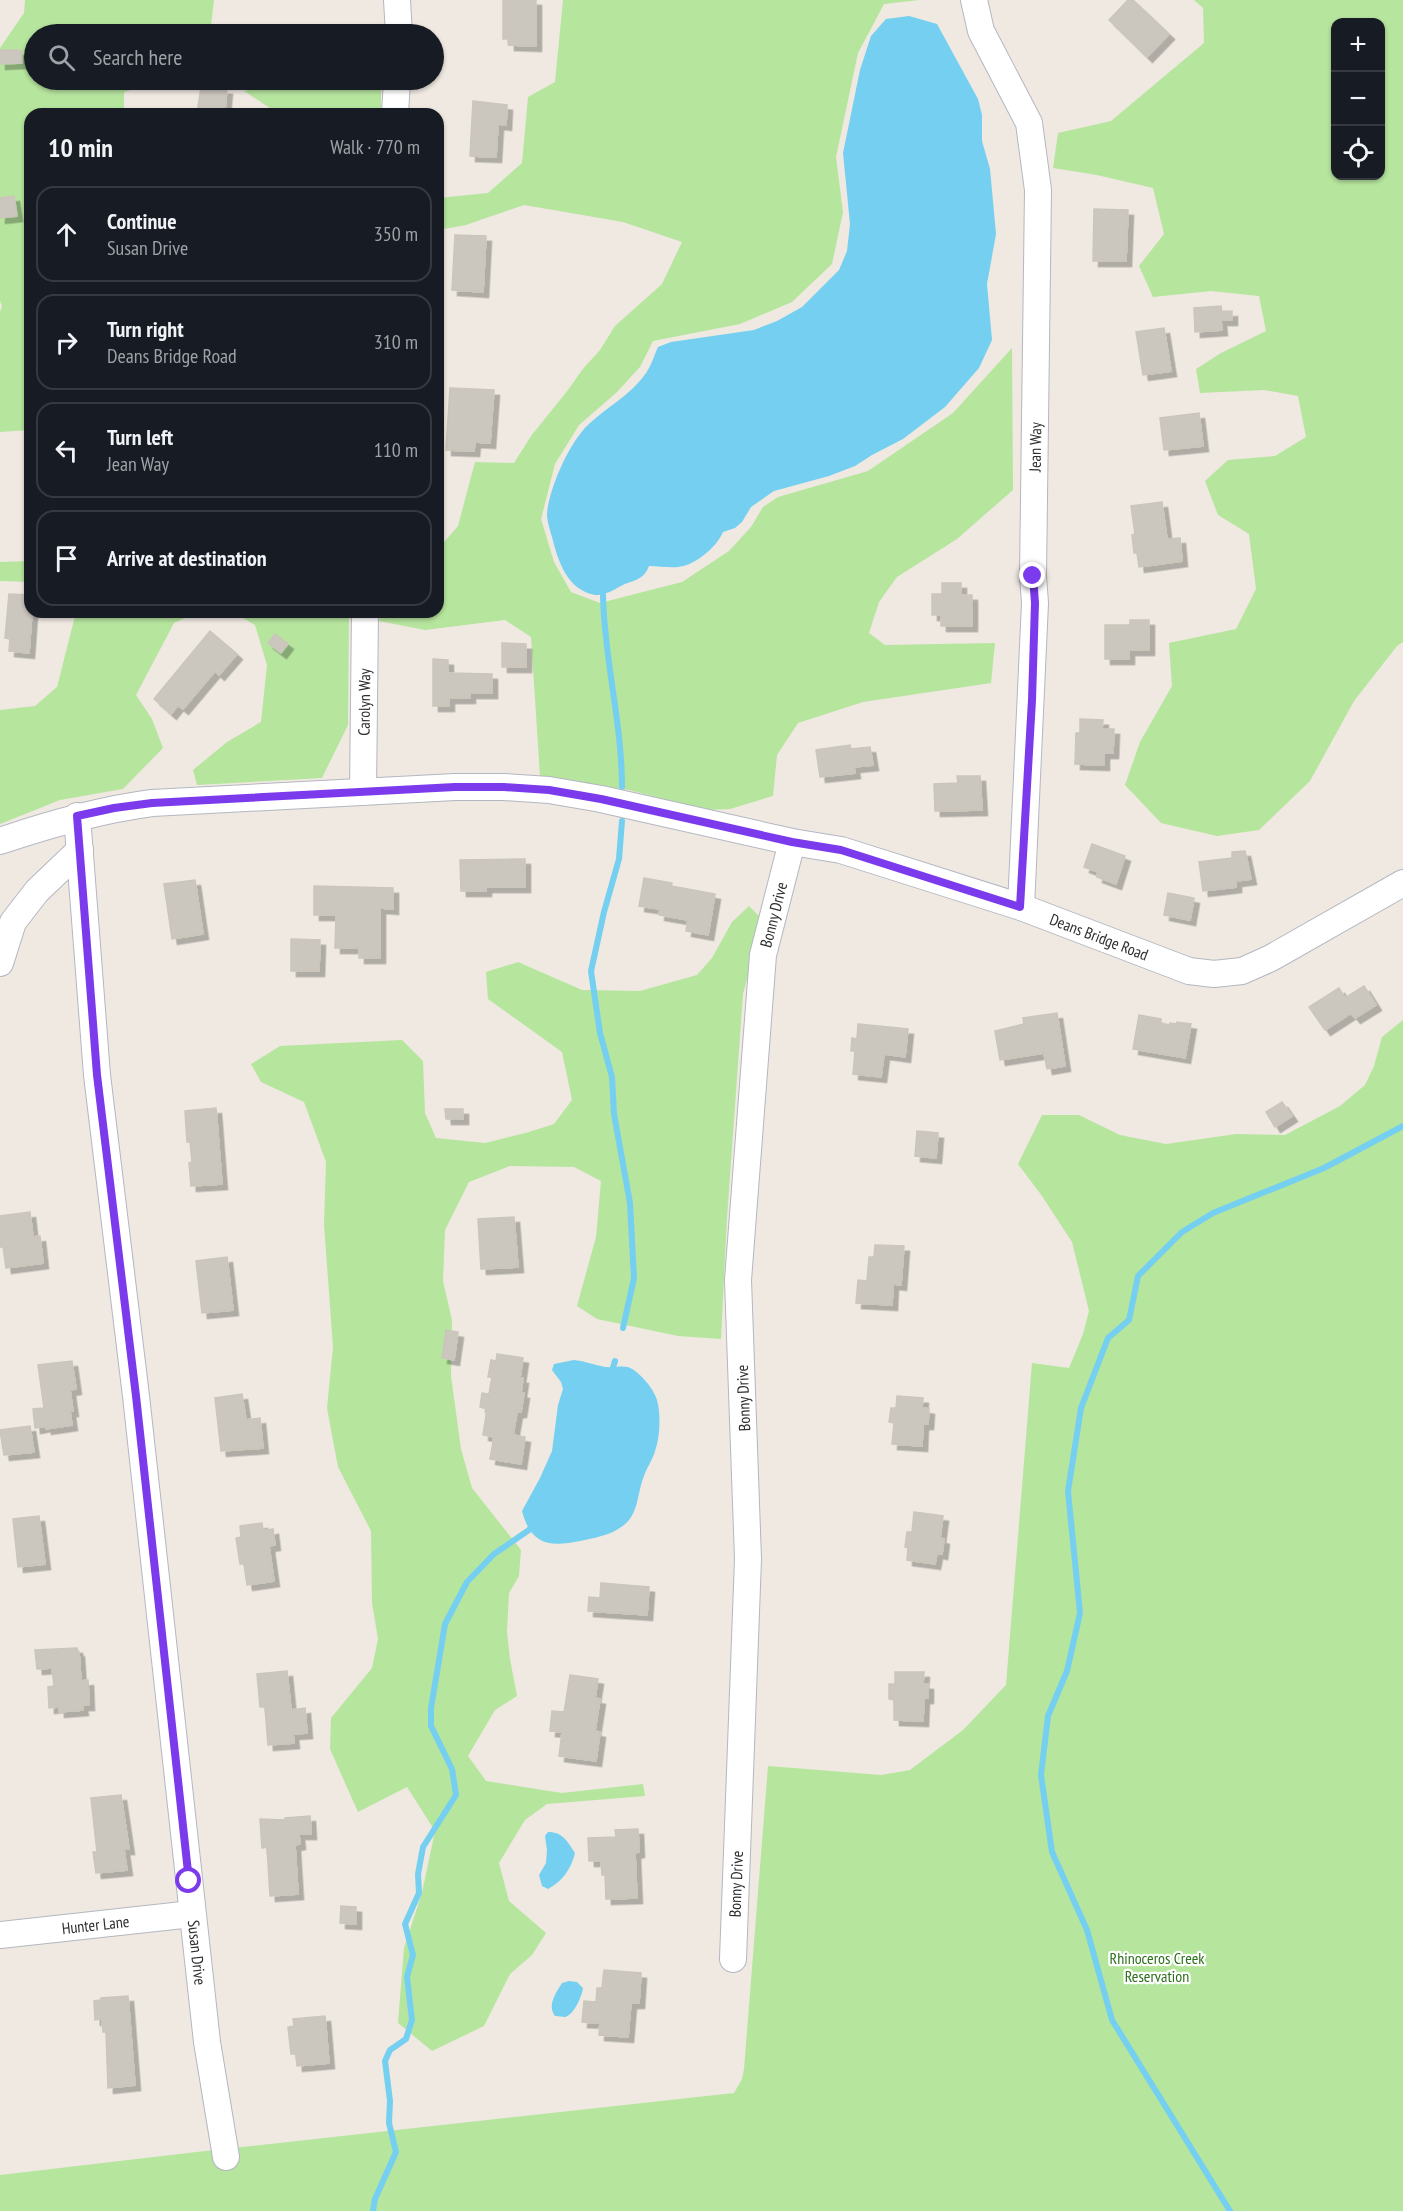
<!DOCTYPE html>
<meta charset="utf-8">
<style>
:root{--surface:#171b24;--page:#242831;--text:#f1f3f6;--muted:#9ea1a6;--line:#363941}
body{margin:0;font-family:"PT Sans Narrow",sans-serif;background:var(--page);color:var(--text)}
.controls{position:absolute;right:18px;top:18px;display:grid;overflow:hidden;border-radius:12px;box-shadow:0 2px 4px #0004}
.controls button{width:54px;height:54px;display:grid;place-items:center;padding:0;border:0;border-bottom:2px solid var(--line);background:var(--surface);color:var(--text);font:30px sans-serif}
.stop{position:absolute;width:18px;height:18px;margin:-14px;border:4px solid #7c3aed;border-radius:50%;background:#fff}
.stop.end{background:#7c3aed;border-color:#fff;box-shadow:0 2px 6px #0008}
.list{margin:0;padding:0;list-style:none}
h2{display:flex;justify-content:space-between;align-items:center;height:78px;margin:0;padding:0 24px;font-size:26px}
h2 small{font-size:20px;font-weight:400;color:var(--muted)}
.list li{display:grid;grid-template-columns:39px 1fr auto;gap:18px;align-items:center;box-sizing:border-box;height:96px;margin:0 12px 12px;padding:0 12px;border:2px solid var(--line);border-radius:18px}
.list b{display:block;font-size:22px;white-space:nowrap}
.list p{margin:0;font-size:20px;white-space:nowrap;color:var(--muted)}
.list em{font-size:20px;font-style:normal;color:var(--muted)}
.icon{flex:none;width:33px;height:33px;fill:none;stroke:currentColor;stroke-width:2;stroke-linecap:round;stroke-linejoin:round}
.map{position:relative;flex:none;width:1403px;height:2211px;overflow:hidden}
.search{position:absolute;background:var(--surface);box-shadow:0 2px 4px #0004;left:24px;top:24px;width:420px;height:66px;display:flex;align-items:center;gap:15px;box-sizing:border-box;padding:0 21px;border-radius:33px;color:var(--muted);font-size:22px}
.panel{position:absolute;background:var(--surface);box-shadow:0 2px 4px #0004;left:24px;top:108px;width:420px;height:510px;border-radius:18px}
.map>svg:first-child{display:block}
.green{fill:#b6e59e;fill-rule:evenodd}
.water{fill:#75cff0}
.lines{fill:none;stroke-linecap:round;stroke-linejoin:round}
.stream{stroke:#75cff0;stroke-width:6}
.building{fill:#cbc7bf;stroke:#cbc5ba;stroke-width:1.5;filter:url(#shadow)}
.minor-casing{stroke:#b4b7c1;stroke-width:28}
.minor{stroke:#fff;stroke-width:26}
.route{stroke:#7c3aed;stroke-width:8}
.labels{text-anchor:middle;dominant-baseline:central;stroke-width:4.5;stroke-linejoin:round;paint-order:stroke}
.street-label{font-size:16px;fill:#2e2e2e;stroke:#fff}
.park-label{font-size:16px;fill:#2c6e1b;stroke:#fff}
</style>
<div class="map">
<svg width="1403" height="2211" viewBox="0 0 1403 2211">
<defs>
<filter id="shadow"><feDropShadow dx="5.5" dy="5.5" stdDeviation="0" flood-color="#0004"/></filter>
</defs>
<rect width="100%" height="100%" fill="#efe9e1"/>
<!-- green -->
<g class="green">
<path d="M 25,0 L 214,0 L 210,34 L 34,34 L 34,80 L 167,80 L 124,92 L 124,114 L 30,114 L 30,430 L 0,432 L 0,312 L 2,306 L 0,301 L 0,48 L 24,13 Z"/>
<path d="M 563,0 L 919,0 L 884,4 L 858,53 L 836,157 L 843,212 L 832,264 L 792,302 L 740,324 L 653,341 L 640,367 L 616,393 L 579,425 L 555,464 L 541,519 L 554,562 L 571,592 L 600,603 L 682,582 L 729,551 L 751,527 L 763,507 L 778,497 L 868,471 L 953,413 L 1012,348 L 1013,490 L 957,539 L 897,577 L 879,602 L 869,633 L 885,645 L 995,643 L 991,683 L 863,702 L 798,723 L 777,755 L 773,796 L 730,809 L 706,810 L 629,790 L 540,776 L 531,637 L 505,620 L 425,630 L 379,621 L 383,612 L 438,612 L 438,549 L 458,526 L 475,462 L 514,463 L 531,436 L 568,390 L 582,370 L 600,350 L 615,326 L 662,284 L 682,242 L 623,222 L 524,205 L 466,225 L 438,230 L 438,198 L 488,193 L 522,163 L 528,97 L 555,82 Z"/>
<path d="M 1194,0 L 1403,0 L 1403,642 L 1397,646 L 1354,701 L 1310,781 L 1259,830 L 1217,836 L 1161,823 L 1125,785 L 1140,742 L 1172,686 L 1169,643 L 1236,629 L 1256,589 L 1249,534 L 1218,515 L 1205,481 L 1228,460 L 1275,456 L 1306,437 L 1298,396 L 1264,390 L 1200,393 L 1196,369 L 1221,353 L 1266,331 L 1259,296 L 1211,291 L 1153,297 L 1139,266 L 1164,234 L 1153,188 L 1097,175 L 1053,168 L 1058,133 L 1111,121 L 1204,43 L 1203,8 ZM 1336,22 L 1380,22 L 1380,176 L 1336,176 Z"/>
<path d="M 296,80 L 381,82 L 381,114 L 279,114 L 244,91 Z"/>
<path d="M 30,561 L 30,582 L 0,581 L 0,562 Z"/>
<path d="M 76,612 L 198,612 L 174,623 L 136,695 L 152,719 L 163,748 L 123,789 L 60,800 L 0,824 L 0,710 L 35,706 L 57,687 Z"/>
<path d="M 233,612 L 349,612 L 348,725 L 322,778 L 197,785 L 193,770 L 227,742 L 261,722 L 267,665 L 255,625 Z"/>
<path d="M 749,906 L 763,920 L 743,994 L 727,1218 L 721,1339 L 678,1336 L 597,1319 L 577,1306 L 596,1237 L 601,1181 L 574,1167 L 510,1166 L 469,1182 L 445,1230 L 443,1281 L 452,1320 L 451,1376 L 461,1449 L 472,1488 L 521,1550 L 519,1576 L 509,1593 L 507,1632 L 510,1659 L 517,1696 L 495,1710 L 468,1756 L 486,1781 L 562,1793 L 643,1784 L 645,1796 L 547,1804 L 525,1820 L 499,1863 L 509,1901 L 546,1933 L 532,1955 L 510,1974 L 484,2026 L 432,2051 L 398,2023 L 404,1948 L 422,1893 L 435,1831 L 407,1787 L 358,1812 L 330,1749 L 331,1718 L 372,1668 L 378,1639 L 372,1603 L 371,1531 L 338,1467 L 327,1408 L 333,1347 L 324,1224 L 326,1162 L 304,1102 L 261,1082 L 251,1064 L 280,1046 L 402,1040 L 423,1061 L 425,1113 L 436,1138 L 485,1143 L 529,1132 L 554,1124 L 572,1100 L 562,1052 L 488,999 L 486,972 L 518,962 L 582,990 L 640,991 L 697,975 L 712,958 L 732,922 Z"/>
<path d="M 1403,1020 L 1403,2211 L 0,2211 L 0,2175 L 205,2151 L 734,2093 L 742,2079 L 744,2069 L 768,1766 L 881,1775 L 910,1770 L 963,1730 L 1006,1685 L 1032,1363 L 1069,1368 L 1083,1334 L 1089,1311 L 1072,1242 L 1042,1196 L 1018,1164 L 1042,1115 L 1079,1115 L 1120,1135 L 1166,1144 L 1236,1134 L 1285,1135 L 1340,1106 L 1365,1085 L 1374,1066 L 1382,1037 Z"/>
</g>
<!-- water -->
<g class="water">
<path d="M 909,16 L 937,24 L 978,99 L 982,115 L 982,141 L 990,169 L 996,234 L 987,284 L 992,340 L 979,368 L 945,407 L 903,439 L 872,455 L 855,466 L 829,476 L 774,491 L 751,507 L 742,522 L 735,528 L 723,532 C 717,547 694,566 678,567 C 669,568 659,566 649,566 C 645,578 636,580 625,584 C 616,588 606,596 595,595 C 567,590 558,561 552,537 C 550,530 547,521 547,514 C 549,488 570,441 589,424 C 608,406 636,392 649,368 C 653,361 655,353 658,347 L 671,342 L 754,330 L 777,321 L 802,307 L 839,270 L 847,251 L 850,224 L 843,153 L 860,70 L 871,36 L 886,19 Z"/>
<path d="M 574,1360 C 584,1361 591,1364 601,1366 C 609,1369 619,1365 628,1367 C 639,1371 654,1389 657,1400 C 661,1414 660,1437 655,1451 C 653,1459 647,1467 644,1476 C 637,1493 639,1513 624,1525 C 613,1534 599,1537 585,1540 C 552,1547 532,1548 522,1511 L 540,1478 L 552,1451 L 558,1405 L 563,1389 L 561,1382 L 552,1370 L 554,1364 Z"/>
<path d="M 548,1832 C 563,1832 567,1841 575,1853 C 571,1869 563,1881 548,1889 L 542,1886 L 539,1875 L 546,1863 L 547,1850 L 545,1836 Z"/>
<path d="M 569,1981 L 577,1982 L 583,1988 C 582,1996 574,2015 565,2017 C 563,2017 556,2016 555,2016 C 547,2005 556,1993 562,1983 Z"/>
</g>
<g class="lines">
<!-- stream -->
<g class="stream">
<path d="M 603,595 C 604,659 622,722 622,787"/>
<path d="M 622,821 L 619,859 L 604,912 L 591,971 L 600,1033 L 612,1077 L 614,1114 L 630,1203 L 634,1278 L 623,1328"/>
<path d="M 611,1374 L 615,1361"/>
<path d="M 373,2211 L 375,2199 L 396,2152 L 389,2123 L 390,2101 L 385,2061 L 390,2050 L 406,2039 L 412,2020 L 407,1977 L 413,1955 L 405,1924 L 419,1893 L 418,1874 L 423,1847 L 456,1795 L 452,1769 L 431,1726 L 431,1708 L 445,1624 L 467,1582 L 494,1554 L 529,1530 L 533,1524"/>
<path d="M 1230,2211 L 1112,2020 L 1087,1930 L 1052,1852 L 1041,1775 L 1048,1716 L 1067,1671 L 1080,1613 L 1068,1491 L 1081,1408 L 1108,1338 L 1129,1320 L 1138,1276 L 1182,1232 L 1213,1213 L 1324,1168 L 1403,1126"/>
</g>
</g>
<!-- building -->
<g class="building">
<path d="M 503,0 L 536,0 L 536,46 L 509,45 L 509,39 L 503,39 Z"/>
<path d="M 1128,0 L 1133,0 L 1169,34 L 1147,57 L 1109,20 Z"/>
<path d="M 0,50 L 21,50 L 22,63 L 0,64 Z"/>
<path d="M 201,87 L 227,89 L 225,110 L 229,110 L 229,114 L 197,114 Z"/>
<path d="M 473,101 L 507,105 L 506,125 L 498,124 L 496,157 L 470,156 Z"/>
<path d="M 14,196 L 17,216 L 0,218 L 0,198 Z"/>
<path d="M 1094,209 L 1128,210 L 1126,261 L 1093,261 Z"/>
<path d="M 455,235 L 486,236 L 483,292 L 452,290 Z"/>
<path d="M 1221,306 L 1222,312 L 1232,311 L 1232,320 L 1221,320 L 1222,330 L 1195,332 L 1194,308 Z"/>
<path d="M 1164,328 L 1171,371 L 1143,375 L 1136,332 Z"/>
<path d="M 450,388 L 494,390 L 490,443 L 475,442 L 474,451 L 446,450 Z"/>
<path d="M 1199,413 L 1203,446 L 1164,450 L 1160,418 Z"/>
<path d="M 1162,502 L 1167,539 L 1180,538 L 1182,561 L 1139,567 L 1137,553 L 1134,553 L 1132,535 L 1135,534 L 1131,506 Z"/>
<path d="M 942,583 L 961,583 L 961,595 L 972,595 L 972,626 L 941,626 L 941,615 L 932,615 L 932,594 L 942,594 Z"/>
<path d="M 9,594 L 30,595 L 30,612 L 32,612 L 29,653 L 9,651 L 10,639 L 5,638 Z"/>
<path d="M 1130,620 L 1149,620 L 1149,650 L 1129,650 L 1129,659 L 1105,659 L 1105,625 L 1130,625 Z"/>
<path d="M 210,631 L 237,654 L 219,675 L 215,671 L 183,709 L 178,705 L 171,714 L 154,699 Z"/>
<path d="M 275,634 L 288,644 L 281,653 L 268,643 Z"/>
<path d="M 502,643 L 526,644 L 526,667 L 502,667 Z"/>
<path d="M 433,659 L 448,660 L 448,673 L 492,674 L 492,693 L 470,693 L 470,698 L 449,698 L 449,706 L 433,706 Z"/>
<path d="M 1080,719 L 1103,720 L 1102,729 L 1114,729 L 1113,753 L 1104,753 L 1104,765 L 1075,764 L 1076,733 L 1080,733 Z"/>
<path d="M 850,745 L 851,749 L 870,747 L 873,765 L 854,767 L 855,773 L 820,777 L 816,750 Z"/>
<path d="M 957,776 L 980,776 L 982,810 L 935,811 L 934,784 L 958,783 Z"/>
<path d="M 1092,844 L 1125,856 L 1116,884 L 1097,877 L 1098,872 L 1084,867 Z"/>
<path d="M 1245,851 L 1251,879 L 1236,881 L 1236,887 L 1203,891 L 1199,862 L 1232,858 L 1232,852 Z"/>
<path d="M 525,859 L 525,887 L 486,887 L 486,891 L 461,891 L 460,860 Z"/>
<path d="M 644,878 L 672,883 L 671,886 L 715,894 L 708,935 L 686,931 L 688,920 L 659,915 L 660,909 L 639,906 Z"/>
<path d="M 195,880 L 203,934 L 172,939 L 164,884 Z"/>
<path d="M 314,886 L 393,888 L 393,909 L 380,908 L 380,958 L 359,958 L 359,948 L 335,948 L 336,915 L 314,915 Z"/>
<path d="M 1168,893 L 1194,898 L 1190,920 L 1164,915 Z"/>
<path d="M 291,939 L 320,940 L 319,971 L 291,971 Z"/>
<path d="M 1364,986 L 1376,1005 L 1355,1018 L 1351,1013 L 1325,1030 L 1309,1007 L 1339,988 L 1345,998 Z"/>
<path d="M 1057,1013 L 1065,1066 L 1047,1069 L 1044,1053 L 1000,1060 L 995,1031 L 1024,1024 L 1023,1018 Z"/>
<path d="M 1139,1015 L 1161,1019 L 1161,1024 L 1169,1025 L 1170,1023 L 1177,1024 L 1177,1022 L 1191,1024 L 1185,1058 L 1133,1049 Z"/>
<path d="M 858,1024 L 908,1029 L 905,1057 L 884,1054 L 881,1077 L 853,1074 L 855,1051 L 851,1051 L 852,1038 L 857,1039 Z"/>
<path d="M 1282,1102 L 1292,1116 L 1275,1127 L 1266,1112 Z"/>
<path d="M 216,1108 L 222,1184 L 191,1186 L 189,1163 L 192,1162 L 190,1142 L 187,1142 L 185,1111 Z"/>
<path d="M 445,1109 L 463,1109 L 463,1119 L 446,1119 Z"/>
<path d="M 917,1131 L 938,1133 L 936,1158 L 915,1156 Z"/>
<path d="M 30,1212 L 33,1237 L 40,1236 L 43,1263 L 6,1268 L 3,1247 L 0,1247 L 0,1216 Z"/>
<path d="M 514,1217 L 518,1267 L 481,1269 L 478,1219 Z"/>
<path d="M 875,1245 L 904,1246 L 901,1285 L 893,1284 L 892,1305 L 856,1303 L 858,1280 L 867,1281 L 869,1257 L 874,1257 Z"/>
<path d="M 227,1257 L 233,1310 L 202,1313 L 196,1261 Z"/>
<path d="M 446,1330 L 458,1332 L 454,1360 L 442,1358 Z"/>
<path d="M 497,1354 L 523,1358 L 520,1378 L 523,1378 L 521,1393 L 524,1393 L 521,1412 L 517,1412 L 513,1435 L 525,1437 L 521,1464 L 490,1459 L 494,1437 L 483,1435 L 487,1409 L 480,1407 L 482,1393 L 489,1394 L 492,1377 L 488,1377 L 491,1360 L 496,1361 Z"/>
<path d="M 72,1361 L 76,1389 L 70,1390 L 73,1411 L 70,1411 L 72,1425 L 46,1429 L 46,1426 L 35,1428 L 33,1409 L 44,1408 L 38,1365 Z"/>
<path d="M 242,1394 L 246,1420 L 260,1418 L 263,1448 L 221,1451 L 215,1398 Z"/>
<path d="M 897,1396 L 923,1398 L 922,1408 L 929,1409 L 928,1424 L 923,1424 L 922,1446 L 892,1444 L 894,1423 L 889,1422 L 891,1408 L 896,1408 Z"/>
<path d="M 30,1426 L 34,1452 L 4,1455 L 0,1430 Z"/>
<path d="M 914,1512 L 943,1516 L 940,1538 L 944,1539 L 942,1554 L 937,1553 L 935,1564 L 907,1560 L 908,1548 L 905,1547 L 907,1532 L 912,1532 Z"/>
<path d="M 39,1516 L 45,1564 L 18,1567 L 13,1519 Z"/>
<path d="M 262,1523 L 263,1531 L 273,1529 L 275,1545 L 269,1546 L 274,1581 L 247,1585 L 244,1564 L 240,1564 L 236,1538 L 241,1537 L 240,1526 Z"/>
<path d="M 601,1583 L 649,1587 L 647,1615 L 588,1611 L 589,1597 L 600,1598 Z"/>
<path d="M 77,1648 L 78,1653 L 79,1652 L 81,1681 L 88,1680 L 89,1705 L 82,1705 L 83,1710 L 59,1712 L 59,1707 L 49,1708 L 48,1687 L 54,1686 L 52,1668 L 37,1669 L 35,1650 Z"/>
<path d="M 287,1671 L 291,1710 L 305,1708 L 307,1733 L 293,1734 L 294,1743 L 268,1745 L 265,1707 L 260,1707 L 257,1674 Z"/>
<path d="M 895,1672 L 924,1672 L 923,1684 L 928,1684 L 928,1698 L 924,1698 L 923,1721 L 894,1720 L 894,1700 L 889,1699 L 889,1684 L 895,1684 Z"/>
<path d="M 570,1675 L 598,1679 L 595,1698 L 600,1699 L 595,1731 L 600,1732 L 596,1761 L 559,1756 L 562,1732 L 550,1731 L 552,1711 L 564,1712 Z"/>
<path d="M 121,1795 L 129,1849 L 124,1849 L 127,1870 L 96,1873 L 93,1852 L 97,1852 L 91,1798 Z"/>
<path d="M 310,1816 L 311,1834 L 299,1834 L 300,1844 L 295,1845 L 298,1894 L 270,1896 L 267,1847 L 262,1848 L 260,1819 L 285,1820 L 285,1818 Z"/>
<path d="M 638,1829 L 639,1852 L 635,1853 L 637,1898 L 606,1899 L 605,1875 L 602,1875 L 601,1861 L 589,1861 L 588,1838 L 616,1837 L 615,1830 Z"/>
<path d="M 341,1906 L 356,1907 L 356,1924 L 340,1923 Z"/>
<path d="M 604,1970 L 641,1973 L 639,2003 L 631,2003 L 628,2037 L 599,2035 L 600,2023 L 582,2022 L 584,2001 L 596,2002 L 597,1988 L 602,1988 Z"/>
<path d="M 128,1996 L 135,2085 L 108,2088 L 106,2032 L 103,2032 L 102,2019 L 95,2020 L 94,2001 L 101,2000 L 101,1998 Z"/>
<path d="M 325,2016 L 329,2063 L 297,2066 L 296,2054 L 291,2054 L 288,2027 L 294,2026 L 293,2019 Z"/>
</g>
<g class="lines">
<!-- minor casing -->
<g class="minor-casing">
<g id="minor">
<path d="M 397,0 L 399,34"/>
<path d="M 974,0 L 981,31 L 1029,123 L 1038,190 L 1033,576 L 1035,603 L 1021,907"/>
<path d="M 395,114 L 397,80"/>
<path id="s1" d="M 363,792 L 365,612"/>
<path id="s2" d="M 77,816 L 97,1075 L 136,1396 L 207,2042 L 226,2157"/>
<path id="s3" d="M 0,841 C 50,824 99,810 152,803 L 455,787 L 504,787 L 549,790 L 601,799 L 792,842 L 841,850 L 1021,907 L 1189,971 L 1214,974 L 1242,971 L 1271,958 L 1403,883"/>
<path d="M 0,963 L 13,922 L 37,891 L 80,850"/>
<path id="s4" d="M 0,1935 L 192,1914"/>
<path id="s5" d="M 733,1959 L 748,1559 L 738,1280 L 763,955 L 792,842"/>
</g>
</g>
<!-- minor -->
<use href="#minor" class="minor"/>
</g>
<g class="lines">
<!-- route -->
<path class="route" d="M 189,1881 L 136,1396 L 97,1075 L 77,816 L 114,808 L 152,803 L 455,787 L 504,787 L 549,790 L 601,799 L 792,842 L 841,850 L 1020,907 L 1032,700 L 1035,603 L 1033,576"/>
</g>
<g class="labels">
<!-- street labels -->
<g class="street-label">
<text transform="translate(1035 447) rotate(-89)">Jean Way</text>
<text stroke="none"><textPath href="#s1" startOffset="90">Carolyn Way</textPath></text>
<text stroke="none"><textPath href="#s5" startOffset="1047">Bonny Drive</textPath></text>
<text stroke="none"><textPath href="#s3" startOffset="1125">Deans Bridge Road</textPath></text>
<text transform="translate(743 1398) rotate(-92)">Bonny Drive</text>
<text stroke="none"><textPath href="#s5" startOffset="75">Bonny Drive</textPath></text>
<text stroke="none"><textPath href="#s4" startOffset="96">Hunter Lane</textPath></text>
<text stroke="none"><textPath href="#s2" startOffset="1143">Susan Drive</textPath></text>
</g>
<!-- park labels -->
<g class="park-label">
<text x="1157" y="1958">Rhinoceros Creek<tspan x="1157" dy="18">Reservation</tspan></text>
</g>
</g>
</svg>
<div class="controls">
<button>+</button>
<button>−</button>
<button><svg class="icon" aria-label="locate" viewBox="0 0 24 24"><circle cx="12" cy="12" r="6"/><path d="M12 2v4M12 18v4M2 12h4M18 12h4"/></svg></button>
</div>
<div class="stop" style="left:189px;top:1881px"></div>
<div class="stop end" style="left:1033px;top:576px"></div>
<div class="search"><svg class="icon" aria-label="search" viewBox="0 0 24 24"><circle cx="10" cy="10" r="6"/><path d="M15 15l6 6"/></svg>Search here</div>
<section class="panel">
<h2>10 min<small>Walk · 770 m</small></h2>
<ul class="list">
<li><svg class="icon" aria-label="ahead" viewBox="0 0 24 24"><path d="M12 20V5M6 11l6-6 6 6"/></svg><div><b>Continue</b><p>Susan Drive</p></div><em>350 m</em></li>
<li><svg class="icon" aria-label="right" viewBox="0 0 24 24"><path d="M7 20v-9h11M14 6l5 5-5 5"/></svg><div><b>Turn right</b><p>Deans Bridge Road</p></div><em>310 m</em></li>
<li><svg class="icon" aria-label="left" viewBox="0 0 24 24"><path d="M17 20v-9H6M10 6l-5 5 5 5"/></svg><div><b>Turn left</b><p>Jean Way</p></div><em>110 m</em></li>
<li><svg class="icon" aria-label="arrive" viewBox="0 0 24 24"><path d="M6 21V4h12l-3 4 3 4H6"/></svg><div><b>Arrive at destination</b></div></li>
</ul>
</section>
</div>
